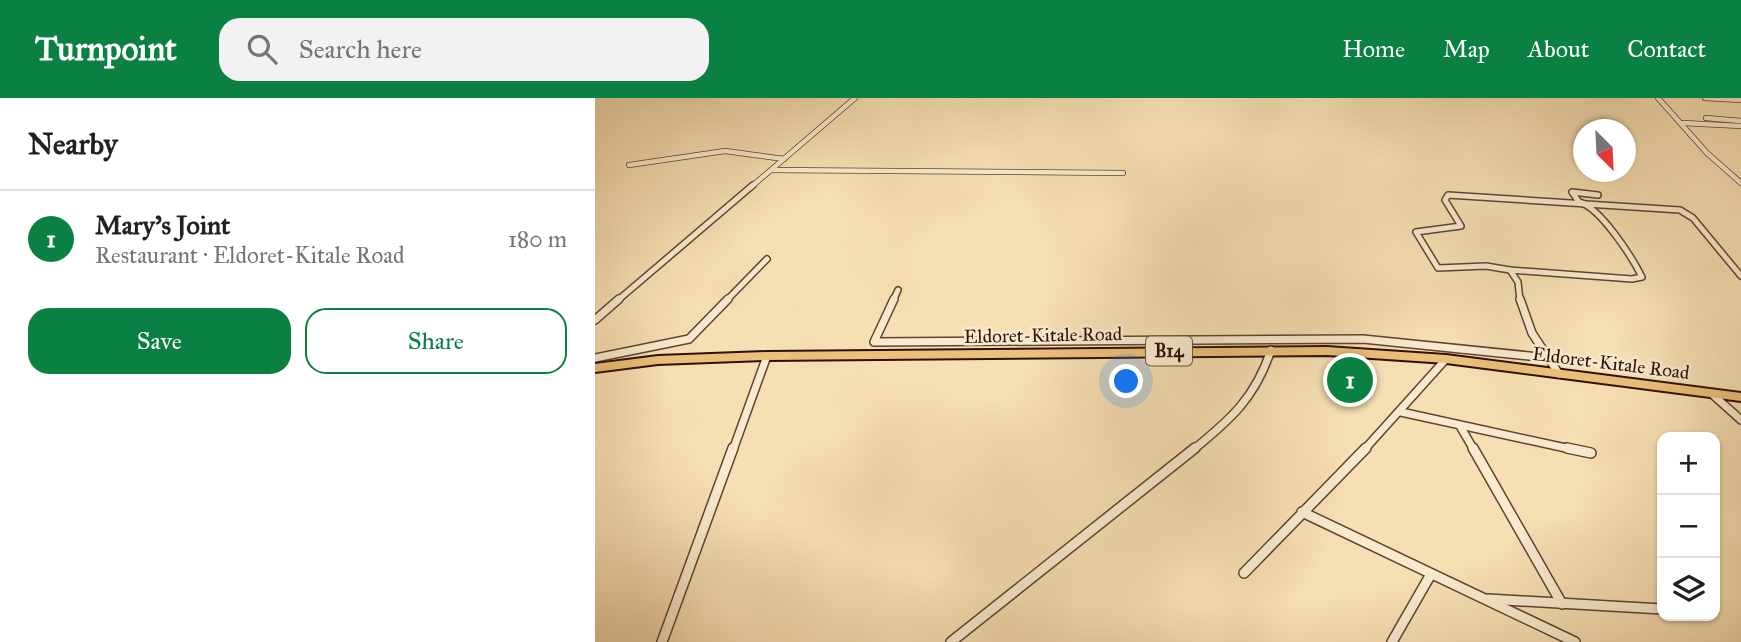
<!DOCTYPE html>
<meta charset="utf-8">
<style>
:root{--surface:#fff;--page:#f2f2f2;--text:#202124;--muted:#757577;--line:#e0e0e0;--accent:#0b8043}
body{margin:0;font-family:"IM FELL Great Primer",serif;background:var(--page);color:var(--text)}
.controls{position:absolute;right:21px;bottom:21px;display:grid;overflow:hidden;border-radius:14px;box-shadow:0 2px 5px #0004}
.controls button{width:63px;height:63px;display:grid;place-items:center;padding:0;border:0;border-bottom:2px solid var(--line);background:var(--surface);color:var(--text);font:35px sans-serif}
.compass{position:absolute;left:978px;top:21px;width:63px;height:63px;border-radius:50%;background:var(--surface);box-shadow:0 2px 5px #0004;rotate:156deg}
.you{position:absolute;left:532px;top:284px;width:24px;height:24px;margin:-18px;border:5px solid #fff;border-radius:50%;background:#1a73e8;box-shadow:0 0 0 10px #1a73e833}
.badge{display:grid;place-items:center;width:46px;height:46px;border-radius:50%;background:var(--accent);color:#fff;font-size:23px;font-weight:700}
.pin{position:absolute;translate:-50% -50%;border:4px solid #fff;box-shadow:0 2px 7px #0006}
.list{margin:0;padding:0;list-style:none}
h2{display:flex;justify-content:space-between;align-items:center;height:91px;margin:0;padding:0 28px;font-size:30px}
h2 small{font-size:23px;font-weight:400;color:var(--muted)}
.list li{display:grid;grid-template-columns:46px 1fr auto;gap:21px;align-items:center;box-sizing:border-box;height:98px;padding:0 28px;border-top:2px solid var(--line)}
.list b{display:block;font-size:26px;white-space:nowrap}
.list p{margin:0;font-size:23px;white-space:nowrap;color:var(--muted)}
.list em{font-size:23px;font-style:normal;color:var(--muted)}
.actions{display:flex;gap:14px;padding:21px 28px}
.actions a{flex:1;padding:16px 0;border:2px solid var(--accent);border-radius:21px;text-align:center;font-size:24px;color:var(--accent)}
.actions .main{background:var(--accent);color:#fff}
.icon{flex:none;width:38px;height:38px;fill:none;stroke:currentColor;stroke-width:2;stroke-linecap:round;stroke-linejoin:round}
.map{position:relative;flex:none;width:1146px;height:544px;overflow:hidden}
header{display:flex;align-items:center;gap:42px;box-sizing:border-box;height:98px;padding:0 35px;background:var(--accent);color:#fff}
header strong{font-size:33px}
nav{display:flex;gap:38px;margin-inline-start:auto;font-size:24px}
.search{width:490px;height:63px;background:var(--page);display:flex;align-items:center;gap:18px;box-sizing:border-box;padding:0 24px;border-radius:21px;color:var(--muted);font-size:26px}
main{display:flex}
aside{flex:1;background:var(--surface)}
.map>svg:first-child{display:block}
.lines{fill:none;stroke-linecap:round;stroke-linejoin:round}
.minor-far3-casing{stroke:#604330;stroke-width:6}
.minor-far2-casing{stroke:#604330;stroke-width:8}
.minor-far1-casing{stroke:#604330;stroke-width:10}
.minor-casing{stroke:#604330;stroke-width:12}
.trunk-casing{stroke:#2e0f04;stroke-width:4}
.minor-far3{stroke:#f9eace;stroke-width:4.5}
.minor-far2{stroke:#f9eace;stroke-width:5}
.minor-far1{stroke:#f9eace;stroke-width:7}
.minor{stroke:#f9eace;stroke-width:9}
.trunk{fill:#ebc07a;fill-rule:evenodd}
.labels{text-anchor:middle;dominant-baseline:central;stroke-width:5;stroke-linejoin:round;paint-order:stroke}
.shield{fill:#f9eace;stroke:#6b5141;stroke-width:2}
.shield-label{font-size:18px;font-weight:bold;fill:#2e0f04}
.street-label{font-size:19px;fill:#2e0f04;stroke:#f9eace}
</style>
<header>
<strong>Turnpoint</strong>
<div class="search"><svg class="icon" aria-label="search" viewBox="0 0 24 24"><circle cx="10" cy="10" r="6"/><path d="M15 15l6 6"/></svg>Search here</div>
<nav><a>Home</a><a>Map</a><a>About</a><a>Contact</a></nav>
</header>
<main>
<aside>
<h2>Nearby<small></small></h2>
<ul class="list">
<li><span class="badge">1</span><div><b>Mary's Joint</b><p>Restaurant · Eldoret-Kitale Road</p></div><em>180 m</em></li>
</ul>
<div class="actions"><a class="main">Save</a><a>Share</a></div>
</aside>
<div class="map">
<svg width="1146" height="544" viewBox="0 0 1146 544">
<rect width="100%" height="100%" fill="#f6dfb3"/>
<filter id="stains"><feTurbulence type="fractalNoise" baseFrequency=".00286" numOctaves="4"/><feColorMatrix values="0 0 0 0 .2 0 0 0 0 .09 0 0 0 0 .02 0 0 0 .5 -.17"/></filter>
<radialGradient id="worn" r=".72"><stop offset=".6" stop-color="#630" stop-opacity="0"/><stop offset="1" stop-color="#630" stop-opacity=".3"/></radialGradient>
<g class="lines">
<!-- minor-far3 casing -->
<g class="minor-far3-casing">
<g id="minor-far3">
<path d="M 1063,0 L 1112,55 L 1146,85"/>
<path d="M 1110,0 L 1146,2"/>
<path d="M 1111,20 L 1146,23"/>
<path d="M 1088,25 L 1146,28"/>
<path d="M 34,67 L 130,53 L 189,61"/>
<path d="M 177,72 L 528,75"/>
<path d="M 156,89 L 260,0"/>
</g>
</g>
<!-- minor-far2 casing -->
<g class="minor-far2-casing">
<g id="minor-far2">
<path d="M 915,172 L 1037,181 L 1047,179 C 1037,159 1005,109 984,104 L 977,94 L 1003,97"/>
<path d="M 22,203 L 158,87"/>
<path d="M 131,203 L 172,161"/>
<path d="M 298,203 L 303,192"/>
<path d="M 925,203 L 923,184 L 915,172 L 891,168 L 843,170 L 821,134 L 866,128 L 850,102 L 853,97 L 1085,112 L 1098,120 L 1146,178"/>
</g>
</g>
<!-- minor-far1 casing -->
<g class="minor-far1-casing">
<g id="minor-far1">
<path d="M 299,201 L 279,244 L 768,241 L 954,260"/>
<path d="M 925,201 L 937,235 L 964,276"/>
<path d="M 0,222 L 24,201"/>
<path d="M 0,260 L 94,241 L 133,201"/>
<path d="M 1117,296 L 1146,322"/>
<path d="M 806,314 L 980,352"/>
<path d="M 865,328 L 879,352"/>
<path d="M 138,352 L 172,258"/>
<path d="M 598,352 C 636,321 660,300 676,252"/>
<path d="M 769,352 L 851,261"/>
</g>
</g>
<!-- minor casing -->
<g class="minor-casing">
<g id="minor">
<path d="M 878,350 L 967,506"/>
<path d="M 972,350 L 996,355"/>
<path d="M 707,414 L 980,544"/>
<path d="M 649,475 L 771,350"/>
<path d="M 893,501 L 1067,511"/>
<path d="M 67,544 L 138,350"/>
<path d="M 356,544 L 600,350"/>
<path d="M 797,544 L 836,476"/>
</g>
</g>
<!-- trunk casing -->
<g class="trunk-casing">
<path id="trunk" d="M 732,249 L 851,257 L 1146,295 L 1146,303 L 851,265 L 732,257 L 172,262 L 63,266 L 0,274 L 0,266 L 63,258 L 172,254 Z"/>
</g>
<!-- minor-far3 -->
<use href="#minor-far3" class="minor-far3"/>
<!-- minor-far2 -->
<use href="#minor-far2" class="minor-far2"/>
<!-- minor-far1 -->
<use href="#minor-far1" class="minor-far1"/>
<!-- minor -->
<use href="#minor" class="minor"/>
<!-- trunk -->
<use href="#trunk" class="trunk"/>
</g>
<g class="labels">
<!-- shield labels -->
<rect class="shield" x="551" y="238.5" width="46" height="29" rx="5"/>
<g class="shield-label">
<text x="574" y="253">B14</text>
</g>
<!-- street labels -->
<g class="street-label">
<text transform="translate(448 237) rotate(-1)">Eldoret-Kitale Road</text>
<text transform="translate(1016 265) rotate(7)">Eldoret-Kitale Road</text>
</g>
</g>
<rect width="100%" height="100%" filter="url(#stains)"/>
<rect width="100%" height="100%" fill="url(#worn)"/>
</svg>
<div class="controls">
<button>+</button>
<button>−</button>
<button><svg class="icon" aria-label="layers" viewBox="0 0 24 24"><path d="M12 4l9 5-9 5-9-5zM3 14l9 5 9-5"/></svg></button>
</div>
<svg class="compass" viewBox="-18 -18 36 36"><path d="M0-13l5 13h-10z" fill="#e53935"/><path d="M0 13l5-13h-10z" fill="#757577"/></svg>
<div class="you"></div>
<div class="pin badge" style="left:755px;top:282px">1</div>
</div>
</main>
